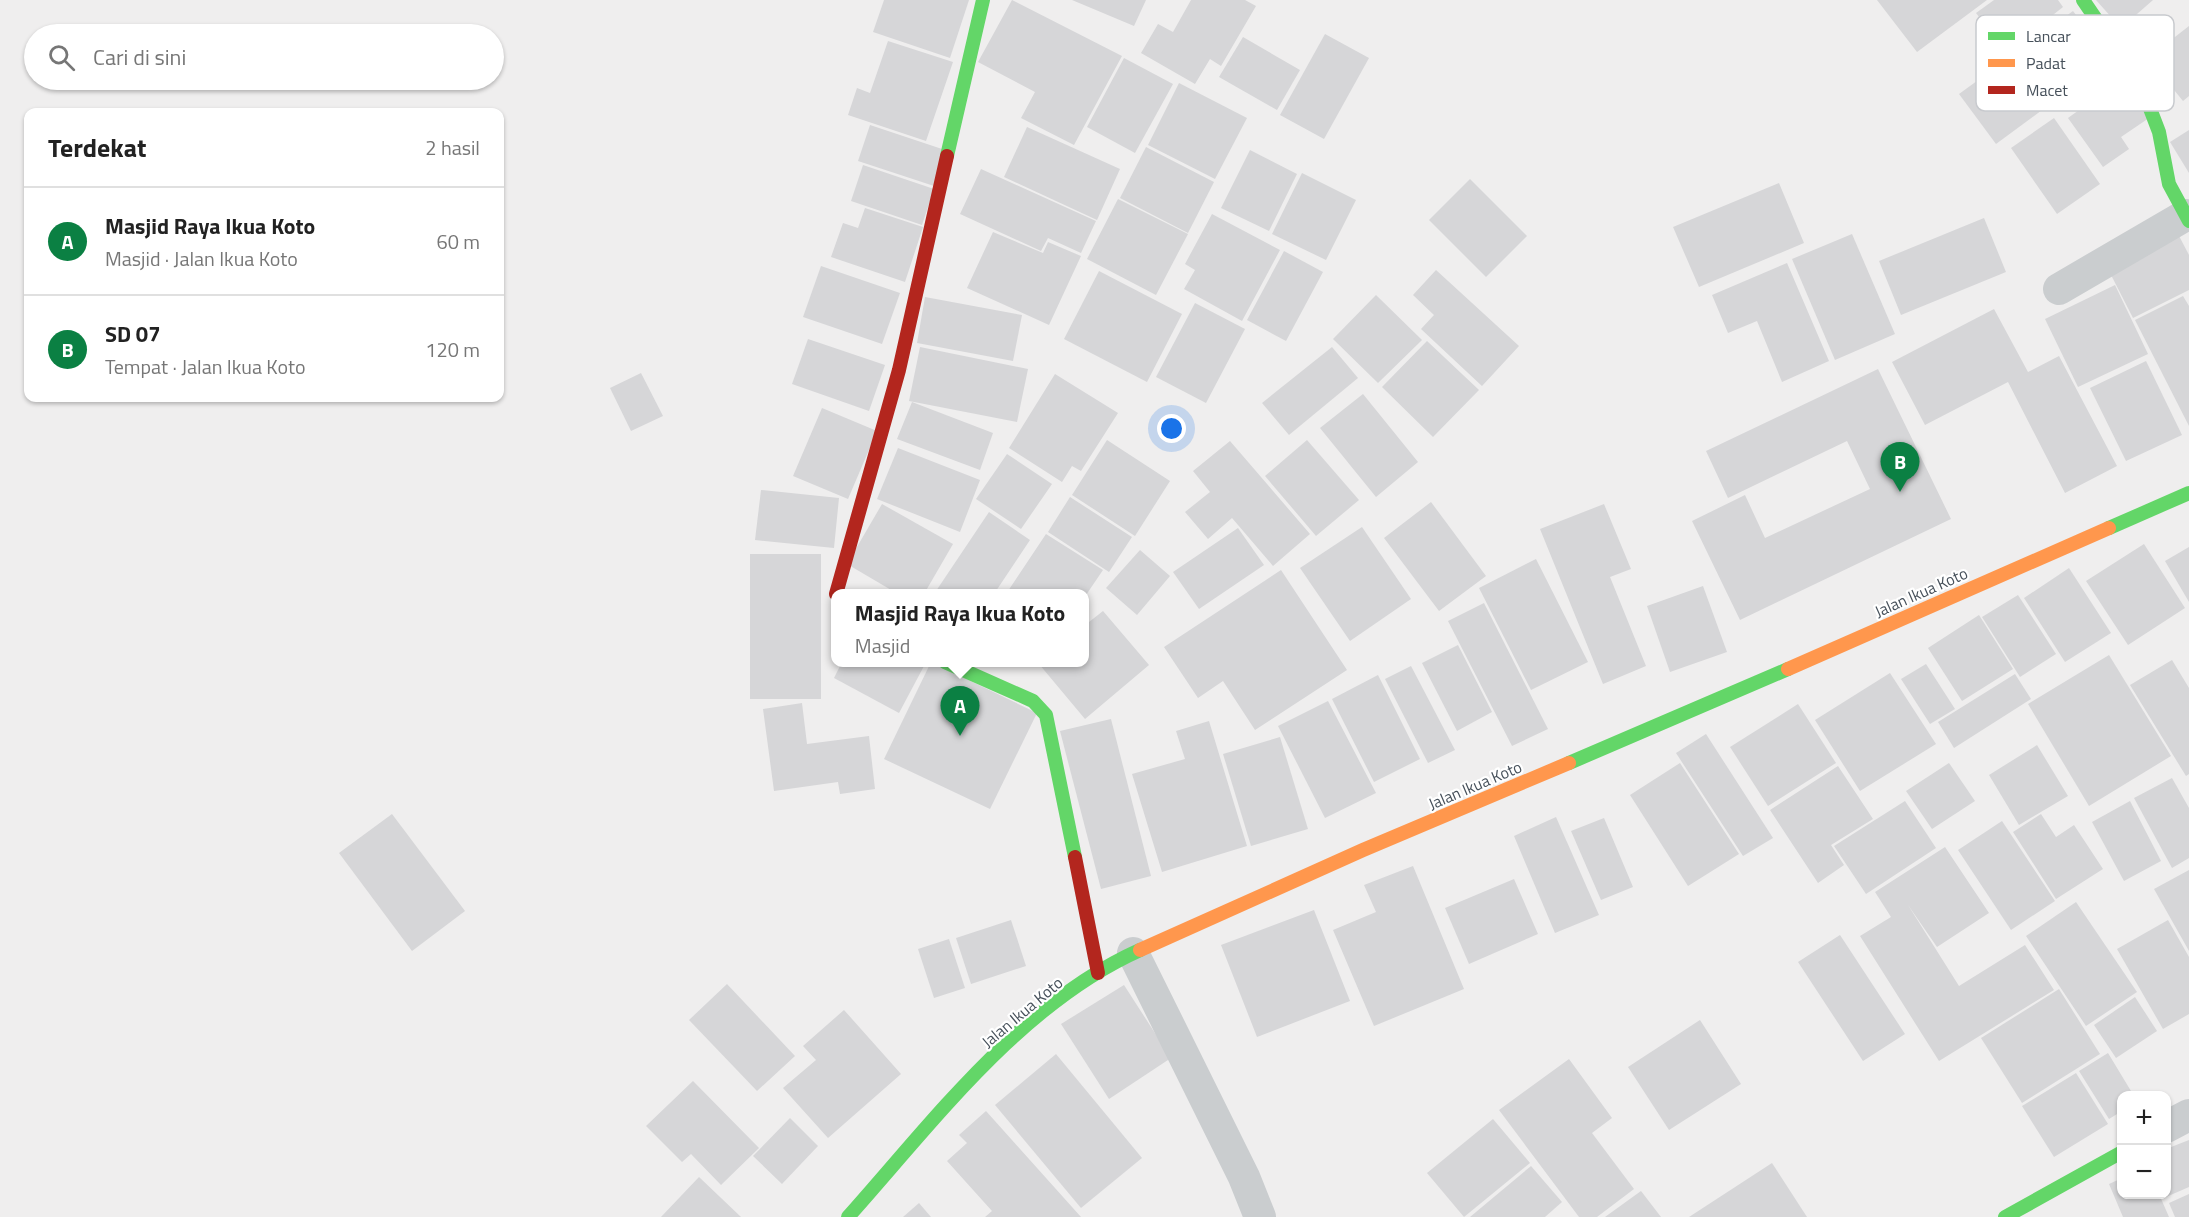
<!DOCTYPE html>
<html lang="id">
<meta charset="utf-8">
<style>
:root{--surface:#fff;--page:#f6f6f6;--text:#222;--muted:#767676;--line:#e0e0e0;--accent:#0b8043}
body{margin:0;font-family:"Titillium Web",sans-serif;background:var(--page);color:var(--text)}
.controls{position:absolute;right:18px;bottom:18px;display:grid;overflow:hidden;border-radius:12px;box-shadow:0 2px 4px #0004}
.controls button{width:54px;height:54px;display:grid;place-items:center;padding:0;border:0;border-bottom:2px solid var(--line);background:var(--surface);color:var(--text);font:30px sans-serif}
.you{position:absolute;left:1172px;top:429px;width:21px;height:21px;margin:-15px;border:4px solid #fff;border-radius:50%;background:#1a73e8;box-shadow:0 0 0 9px #1a73e833}
.badge{display:grid;place-items:center;width:39px;height:39px;border-radius:50%;background:var(--accent);color:#fff;font-size:20px;font-weight:700}
.pin{position:absolute;translate:-50% -50px;filter:drop-shadow(0 2px 3px #0008)}
.pin::after{content:'';position:absolute;top:32px;width:21px;height:18px;background:inherit;clip-path:polygon(0 0,100% 0,50% 100%)}
.popup{position:absolute;left:831px;top:589px;width:258px;height:78px;box-sizing:border-box;display:grid;place-content:center;border-radius:12px;background:var(--surface);filter:drop-shadow(0 2px 4px #0005);font-size:20px;white-space:nowrap;color:var(--muted)}
.popup b{font-size:22px;color:var(--text)}
.popup::after{content:'';position:absolute;left:50%;top:100%;margin-left:-12px;border:12px solid transparent;border-top-color:var(--surface)}
.list{margin:0;padding:0;list-style:none}
h2{display:flex;justify-content:space-between;align-items:center;height:78px;margin:0;padding:0 24px;font-size:26px}
h2 small{font-size:20px;font-weight:400;color:var(--muted)}
.list li{display:grid;grid-template-columns:39px 1fr auto;gap:18px;align-items:center;box-sizing:border-box;height:108px;padding:0 24px;border-top:2px solid var(--line)}
.list b{display:block;font-size:22px;white-space:nowrap}
.list p{margin:0;font-size:20px;white-space:nowrap;color:var(--muted)}
.list em{font-size:20px;font-style:normal;color:var(--muted)}
.icon{flex:none;width:33px;height:33px;fill:none;stroke:currentColor;stroke-width:2;stroke-linecap:round;stroke-linejoin:round}
.map{position:relative;flex:none;width:2189px;height:1217px;overflow:hidden}
.search{position:absolute;background:var(--surface);box-shadow:0 2px 4px #0004;left:24px;top:24px;width:480px;height:66px;display:flex;align-items:center;gap:15px;box-sizing:border-box;padding:0 21px;border-radius:33px;color:var(--muted);font-size:22px}
.panel{position:absolute;background:var(--surface);box-shadow:0 2px 4px #0004;left:24px;top:108px;width:480px;height:294px;border-radius:12px}
.map>svg:first-child{display:block}
.building{fill:#d6d6d8}
.lines{fill:none;stroke-linecap:round;stroke-linejoin:round}
.street{stroke:#cacdcf;stroke-width:32}
.fast{stroke:#63d668;stroke-width:14}
.slow{stroke:#ff974d;stroke-width:14}
.jam{stroke:#b3261e;stroke-width:14}
.labels{text-anchor:middle;dominant-baseline:central;stroke-width:4.5;stroke-linejoin:round;paint-order:stroke}
.street-label{font-size:16px;fill:#46505a;stroke:#fff}
.key{fill:#fff;stroke:#c8cace;stroke-width:1.5}
.key-label{font-size:16px;fill:#46505a}
</style>
<div class="map">
<svg width="2189" height="1217" viewBox="0 0 2189 1217">
<rect width="100%" height="100%" fill="#efeeee"/>
<!-- building -->
<g class="building">
<path d="M 884,0 L 969,0 L 950,58 L 873,32 Z"/>
<path d="M 1012,0 L 1122,56 L 1074,145 L 1021,118 L 1035,92 L 978,62 Z"/>
<path d="M 1072,0 L 1146,0 L 1134,26 Z"/>
<path d="M 1191,0 L 1245,0 L 1256,6 L 1221,66 L 1210,59 L 1195,84 L 1141,53 L 1158,24 L 1173,32 Z"/>
<path d="M 1877,0 L 1987,0 L 1917,52 Z"/>
<path d="M 1994,0 L 2058,0 L 2063,7 L 2006,52 L 1976,13 Z"/>
<path d="M 2096,0 L 2153,0 L 2121,28 Z"/>
<path d="M 2073,11 L 2110,60 L 1996,144 L 1959,94 Z"/>
<path d="M 2189,26 L 2189,96 L 2183,101 L 2148,58 Z"/>
<path d="M 1325,34 L 1369,58 L 1324,139 L 1280,115 Z"/>
<path d="M 1243,37 L 1300,70 L 1277,110 L 1219,77 Z"/>
<path d="M 888,41 L 953,62 L 926,141 L 848,115 L 857,88 L 870,93 Z"/>
<path d="M 1124,58 L 1173,84 L 1135,153 L 1087,127 Z"/>
<path d="M 2122,79 L 2149,118 L 2121,137 L 2129,149 L 2103,167 L 2068,118 Z"/>
<path d="M 1179,83 L 1247,118 L 1215,179 L 1148,145 Z"/>
<path d="M 2054,118 L 2100,184 L 2057,214 L 2011,148 Z"/>
<path d="M 870,125 L 945,150 L 934,186 L 858,161 Z"/>
<path d="M 1027,127 L 1120,169 L 1097,220 L 1004,177 Z"/>
<path d="M 2189,130 L 2189,173 L 2170,142 Z"/>
<path d="M 1146,147 L 1214,182 L 1188,233 L 1120,198 Z"/>
<path d="M 1250,150 L 1297,174 L 1269,231 L 1221,208 Z"/>
<path d="M 863,165 L 934,189 L 922,225 L 851,201 Z"/>
<path d="M 981,169 L 1096,221 L 1081,253 L 1048,238 L 1041,251 L 960,214 Z"/>
<path d="M 1302,173 L 1356,200 L 1326,260 L 1272,234 Z"/>
<path d="M 1470,179 L 1527,236 L 1486,277 L 1429,220 Z"/>
<path d="M 1779,183 L 1804,243 L 1699,287 L 1673,227 Z"/>
<path d="M 1118,199 L 1188,234 L 1156,295 L 1087,259 Z"/>
<path d="M 865,208 L 923,227 L 905,282 L 831,257 L 843,223 L 858,228 Z"/>
<path d="M 1212,214 L 1280,250 L 1242,321 L 1184,289 L 1195,270 L 1185,264 Z"/>
<path d="M 1984,218 L 2006,272 L 1901,315 L 1879,261 Z"/>
<path d="M 993,232 L 1043,253 L 1048,242 L 1081,256 L 1049,325 L 967,288 Z"/>
<path d="M 1852,234 L 1895,334 L 1835,360 L 1792,259 Z"/>
<path d="M 2178,234 L 2189,255 L 2189,290 L 2133,318 L 2108,269 Z"/>
<path d="M 1284,251 L 1323,272 L 1286,341 L 1247,320 Z"/>
<path d="M 1787,263 L 1829,361 L 1782,382 L 1757,321 L 1728,333 L 1712,295 Z"/>
<path d="M 821,266 L 900,293 L 882,344 L 803,317 Z"/>
<path d="M 1436,270 L 1519,346 L 1482,386 L 1421,329 L 1434,315 L 1413,295 Z"/>
<path d="M 1099,271 L 1182,314 L 1147,382 L 1064,339 Z"/>
<path d="M 2115,285 L 2148,354 L 2078,387 L 2045,319 Z"/>
<path d="M 1376,295 L 1422,340 L 1378,383 L 1333,339 Z"/>
<path d="M 2183,296 L 2189,306 L 2189,426 L 2135,320 Z"/>
<path d="M 925,297 L 1022,315 L 1013,361 L 917,343 Z"/>
<path d="M 1195,303 L 1245,329 L 1206,403 L 1156,377 Z"/>
<path d="M 1994,309 L 2028,372 L 2059,356 L 2117,466 L 2065,493 L 2008,382 L 1925,425 L 1892,362 Z"/>
<path d="M 808,339 L 885,365 L 869,411 L 792,384 Z"/>
<path d="M 1427,341 L 1479,390 L 1433,437 L 1382,387 Z"/>
<path d="M 920,347 L 1028,369 L 1017,422 L 909,401 Z"/>
<path d="M 1332,347 L 1358,378 L 1289,435 L 1262,403 Z"/>
<path d="M 2146,361 L 2182,435 L 2126,461 L 2090,388 Z"/>
<path d="M 1878,369 L 1951,519 L 1740,620 L 1692,521 L 1745,495 L 1765,538 L 1870,489 L 1847,441 L 1728,498 L 1706,451 Z"/>
<path d="M 641,373 L 663,416 L 631,431 L 610,388 Z"/>
<path d="M 1055,374 L 1118,413 L 1081,471 L 1072,466 L 1062,482 L 1009,448 Z"/>
<path d="M 1363,394 L 1418,462 L 1376,497 L 1320,428 Z"/>
<path d="M 912,402 L 993,433 L 980,470 L 897,439 Z"/>
<path d="M 822,408 L 877,431 L 848,499 L 793,476 Z"/>
<path d="M 1107,440 L 1170,481 L 1135,536 L 1072,495 Z"/>
<path d="M 1307,440 L 1359,500 L 1316,536 L 1265,476 Z"/>
<path d="M 1230,441 L 1310,534 L 1273,566 L 1232,518 L 1208,539 L 1185,512 L 1210,492 L 1193,471 Z"/>
<path d="M 898,448 L 980,480 L 960,532 L 877,499 Z"/>
<path d="M 1007,454 L 1052,484 L 1021,529 L 976,499 Z"/>
<path d="M 761,490 L 839,498 L 834,548 L 755,540 Z"/>
<path d="M 1070,497 L 1132,537 L 1109,572 L 1048,532 Z"/>
<path d="M 1431,502 L 1486,576 L 1439,611 L 1384,538 Z"/>
<path d="M 882,504 L 953,544 L 924,594 L 898,594 L 847,564 Z"/>
<path d="M 1604,504 L 1631,569 L 1610,577 L 1646,666 L 1603,684 L 1540,529 Z"/>
<path d="M 989,512 L 1030,540 L 994,594 L 934,594 Z"/>
<path d="M 1362,527 L 1411,599 L 1350,641 L 1300,568 Z"/>
<path d="M 1238,528 L 1264,565 L 1199,609 L 1173,572 Z"/>
<path d="M 1046,534 L 1103,570 L 1084,598 L 1084,594 L 1006,594 Z"/>
<path d="M 2144,544 L 2185,608 L 2128,645 L 2086,581 Z"/>
<path d="M 2189,547 L 2189,602 L 2165,561 Z"/>
<path d="M 1140,550 L 1170,576 L 1137,615 L 1106,588 Z"/>
<rect x="750" y="554" width="71" height="145"/>
<path d="M 1536,559 L 1588,662 L 1531,690 L 1479,588 Z"/>
<path d="M 2069,568 L 2111,633 L 2065,662 L 2024,598 Z"/>
<path d="M 1281,570 L 1347,670 L 1255,730 L 1223,681 L 1198,698 L 1164,647 Z"/>
<path d="M 1703,586 L 1727,652 L 1670,672 L 1647,606 Z"/>
<path d="M 2018,595 L 2056,654 L 2020,677 L 1982,617 Z"/>
<path d="M 1484,603 L 1548,729 L 1512,746 L 1448,621 Z"/>
<path d="M 1103,611 L 1149,665 L 1085,719 L 1039,664 L 1084,662 L 1084,626 Z"/>
<path d="M 1979,615 L 2013,669 L 1962,701 L 1928,648 Z"/>
<path d="M 1458,645 L 1492,712 L 1457,731 L 1422,663 Z"/>
<path d="M 2109,655 L 2171,756 L 2089,806 L 2028,704 Z"/>
<path d="M 2172,660 L 2189,688 L 2189,774 L 2186,776 L 2130,685 Z"/>
<path d="M 842,662 L 916,662 L 924,666 L 899,713 L 834,678 Z"/>
<path d="M 931,662 L 1037,713 L 990,809 L 884,759 Z"/>
<path d="M 1926,664 L 1955,709 L 1930,724 L 1901,679 Z"/>
<path d="M 1411,666 L 1455,750 L 1428,763 L 1385,679 Z"/>
<path d="M 1890,673 L 1936,744 L 1860,791 L 1815,720 Z"/>
<path d="M 2015,674 L 2031,699 L 1954,748 L 1938,722 Z"/>
<path d="M 1378,675 L 1420,759 L 1374,782 L 1332,699 Z"/>
<path d="M 1328,701 L 1376,793 L 1325,818 L 1278,726 Z"/>
<path d="M 802,703 L 807,744 L 869,736 L 875,789 L 840,794 L 838,782 L 774,791 L 763,709 Z"/>
<path d="M 1798,704 L 1836,763 L 1768,806 L 1730,747 Z"/>
<path d="M 1111,719 L 1151,876 L 1101,889 L 1060,731 Z"/>
<path d="M 1209,721 L 1247,846 L 1162,872 L 1132,774 L 1185,759 L 1176,731 Z"/>
<path d="M 1706,734 L 1773,838 L 1743,856 L 1676,753 Z"/>
<path d="M 1280,737 L 1308,829 L 1251,846 L 1223,754 Z"/>
<path d="M 2037,745 L 2068,796 L 2019,825 L 1989,775 Z"/>
<path d="M 1680,763 L 1739,854 L 1688,886 L 1630,795 Z"/>
<path d="M 1949,763 L 1975,801 L 1932,829 L 1906,791 Z"/>
<path d="M 1838,766 L 1873,819 L 1831,845 L 1844,865 L 1818,883 L 1770,810 Z"/>
<path d="M 2172,778 L 2189,808 L 2189,858 L 2172,868 L 2134,798 Z"/>
<path d="M 1905,801 L 1936,848 L 1866,894 L 1834,846 Z"/>
<path d="M 2130,801 L 2161,861 L 2124,881 L 2092,822 Z"/>
<path d="M 392,814 L 465,911 L 412,951 L 339,853 Z"/>
<path d="M 2041,814 L 2056,837 L 2074,825 L 2103,869 L 2056,899 L 2013,832 Z"/>
<path d="M 1556,817 L 1599,915 L 1555,933 L 1514,836 Z"/>
<path d="M 1604,818 L 1633,887 L 1601,900 L 1571,831 Z"/>
<path d="M 2002,821 L 2055,901 L 2011,930 L 1958,850 Z"/>
<path d="M 1945,847 L 1989,913 L 1937,947 L 1908,905 L 1959,986 L 2025,945 L 2054,990 L 1939,1061 L 1860,936 L 1891,917 L 1875,892 Z"/>
<path d="M 1413,866 L 1464,989 L 1374,1026 L 1333,930 L 1376,912 L 1364,885 Z"/>
<path d="M 2189,870 L 2189,951 L 2154,889 Z"/>
<path d="M 1514,879 L 1538,934 L 1469,964 L 1445,908 Z"/>
<path d="M 2076,902 L 2137,992 L 2086,1026 L 2026,936 Z"/>
<path d="M 1314,910 L 1350,1001 L 1257,1037 L 1221,945 Z"/>
<path d="M 1011,920 L 1026,966 L 971,984 L 956,938 Z"/>
<path d="M 2168,920 L 2189,957 L 2189,1014 L 2163,1029 L 2117,949 Z"/>
<path d="M 1840,935 L 1905,1034 L 1863,1061 L 1798,962 Z"/>
<path d="M 949,939 L 965,988 L 934,998 L 918,949 Z"/>
<path d="M 727,984 L 795,1056 L 757,1091 L 689,1020 Z"/>
<path d="M 1124,985 L 1171,1058 L 1109,1099 L 1061,1024 Z"/>
<path d="M 2059,989 L 2100,1054 L 2022,1103 L 1981,1038 Z"/>
<path d="M 2135,997 L 2157,1031 L 2116,1058 L 2094,1025 Z"/>
<path d="M 844,1010 L 901,1074 L 828,1138 L 783,1088 L 816,1060 L 803,1046 Z"/>
<path d="M 1700,1020 L 1741,1084 L 1669,1130 L 1628,1067 Z"/>
<path d="M 2108,1053 L 2134,1096 L 2122,1096 L 2122,1111 L 2109,1119 L 2079,1071 Z"/>
<path d="M 1056,1054 L 1142,1158 L 1081,1208 L 995,1105 Z"/>
<path d="M 1569,1059 L 1612,1118 L 1592,1133 L 1634,1189 L 1597,1217 L 1579,1217 L 1499,1110 Z"/>
<path d="M 2076,1073 L 2108,1124 L 2054,1157 L 2022,1106 Z"/>
<path d="M 693,1081 L 759,1148 L 721,1185 L 691,1154 L 682,1162 L 646,1126 Z"/>
<path d="M 986,1111 L 1081,1217 L 985,1217 L 992,1211 L 947,1161 L 967,1143 L 959,1135 Z"/>
<path d="M 790,1118 L 818,1146 L 782,1184 L 753,1156 Z"/>
<path d="M 1493,1119 L 1530,1163 L 1464,1217 L 1427,1173 Z"/>
<path d="M 2189,1140 L 2189,1187 L 2166,1197 L 2166,1149 Z"/>
<path d="M 1772,1163 L 1807,1217 L 1689,1217 Z"/>
<path d="M 1531,1166 L 1562,1202 L 1545,1217 L 1470,1217 Z"/>
<path d="M 699,1177 L 741,1217 L 661,1217 Z"/>
<path d="M 2122,1178 L 2122,1194 L 2159,1194 L 2169,1217 L 2123,1217 L 2109,1184 Z"/>
<path d="M 1641,1191 L 1661,1217 L 1605,1217 Z"/>
<path d="M 2189,1194 L 2189,1217 L 2175,1217 L 2169,1203 Z"/>
<path d="M 919,1203 L 931,1217 L 903,1217 Z"/>
</g>
<g class="lines">
<!-- street -->
<g class="street">
<path d="M 2059,289 L 2186,215"/>
<path d="M 1133,953 L 1244,1177 L 1260,1217"/>
<path d="M 2166,1127 L 2189,1115"/>
</g>
<!-- fast -->
<g class="fast">
<path d="M 2083,0 L 2141,85 L 2159,132 L 2169,184 L 2189,221"/>
<path d="M 947,156 L 983,0"/>
<path d="M 2109,528 L 2189,493"/>
<path d="M 945,662 L 1033,701 L 1046,715 L 1075,857"/>
<path d="M 1569,763 L 1788,669"/>
<path d="M 848,1217 C 933,1122 1021,1003 1140,950"/>
<path d="M 2005,1217 L 2122,1152"/>
</g>
<!-- slow -->
<g class="slow">
<path d="M 1788,669 L 2109,528"/>
<path d="M 1140,950 L 1363,850 L 1569,763"/>
</g>
<!-- jam -->
<g class="jam">
<path d="M 836,594 L 899,370 L 947,156"/>
<path d="M 1075,857 L 1098,973"/>
</g>
</g>
<g class="labels">
<!-- street labels -->
<g class="street-label">
<text transform="translate(1921 592) rotate(-24)">Jalan Ikua Koto</text>
<text transform="translate(1475 785) rotate(-23)">Jalan Ikua Koto</text>
<text transform="translate(1022 1012) rotate(-40)">Jalan Ikua Koto</text>
</g>
</g>
<!-- legend -->
<rect x="1976" y="15" width="198" height="96" rx="9" class="key"/>
<rect x="1988" y="32" width="27" height="8" fill="#63d668"/>
<rect x="1988" y="59" width="27" height="8" fill="#ff974d"/>
<rect x="1988" y="86" width="27" height="8" fill="#b3261e"/>
<g class="key-label">
<text x="2026" y="42">Lancar</text>
<text x="2026" y="69">Padat</text>
<text x="2026" y="96">Macet</text>
</g>
</svg>
<div class="controls">
<button>+</button>
<button>−</button>
</div>
<div class="you"></div>
<div class="pin badge" style="left:960px;top:736px">A</div>
<div class="popup"><b>Masjid Raya Ikua Koto</b>Masjid</div>
<div class="pin badge" style="left:1900px;top:492px">B</div>
<div class="search"><svg class="icon" aria-label="search" viewBox="0 0 24 24"><circle cx="10" cy="10" r="6"/><path d="M15 15l6 6"/></svg>Cari di sini</div>
<section class="panel">
<h2>Terdekat<small>2 hasil</small></h2>
<ul class="list">
<li><span class="badge">A</span><div><b>Masjid Raya Ikua Koto</b><p>Masjid · Jalan Ikua Koto</p></div><em>60 m</em></li>
<li><span class="badge">B</span><div><b>SD 07</b><p>Tempat · Jalan Ikua Koto</p></div><em>120 m</em></li>
</ul>
</section>
</div>
